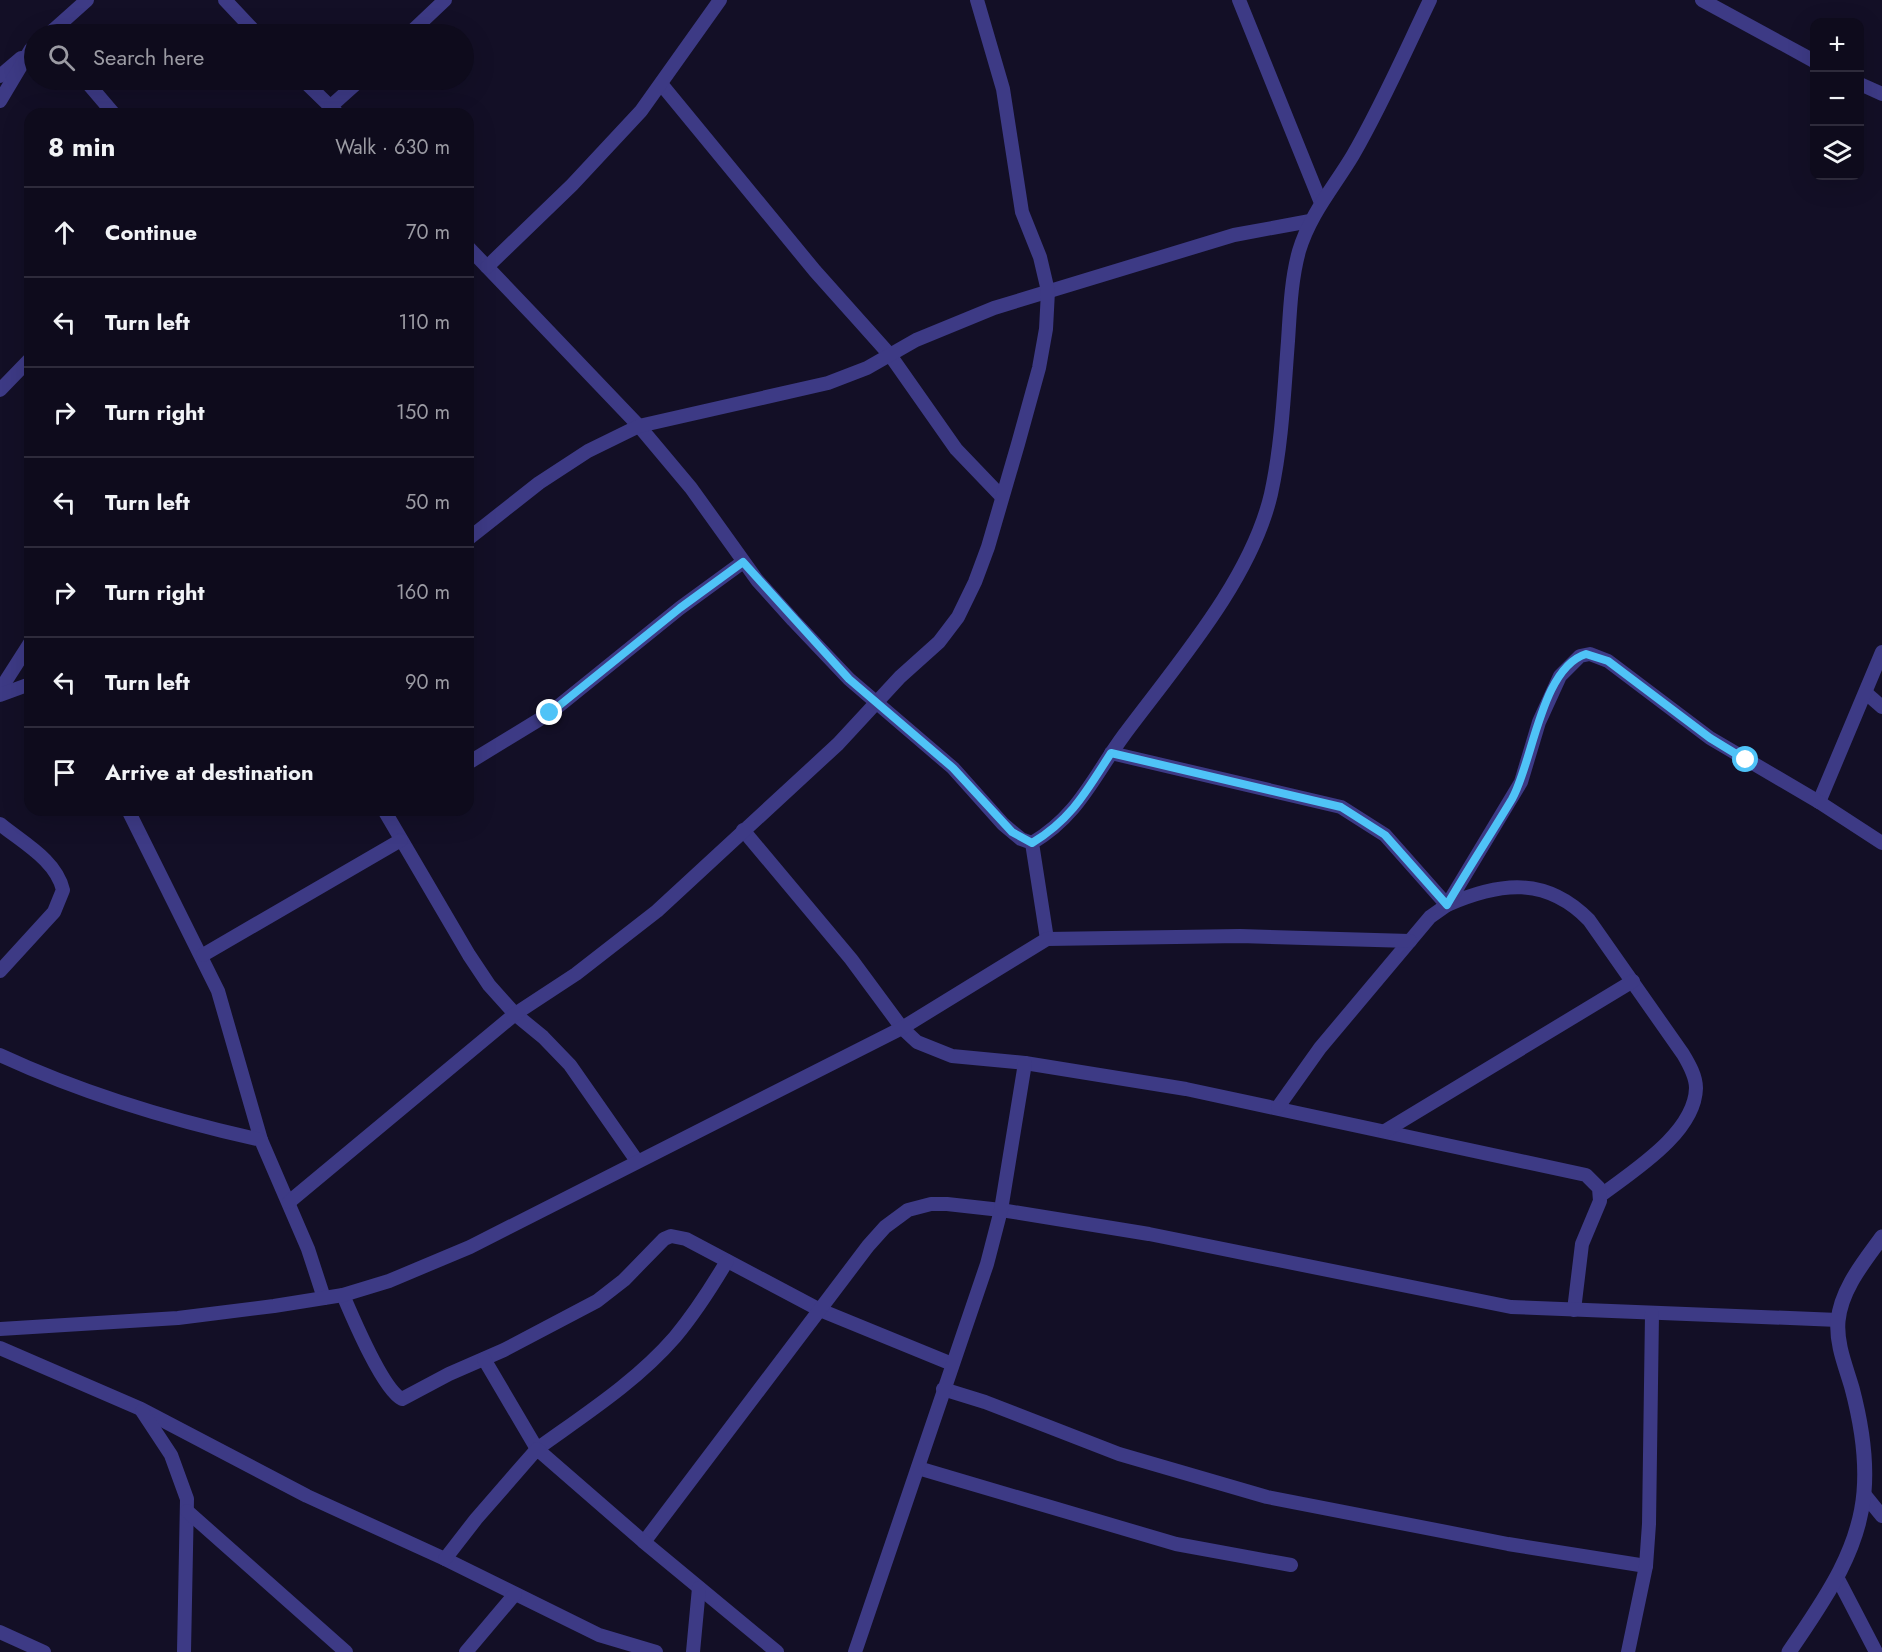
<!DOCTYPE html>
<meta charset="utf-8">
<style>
:root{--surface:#0e0b1c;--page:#171425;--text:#f1f3f6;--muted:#9b9ba3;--line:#2e2b3b}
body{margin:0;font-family:Jost,sans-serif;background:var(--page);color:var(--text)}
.controls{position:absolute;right:18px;top:18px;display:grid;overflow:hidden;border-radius:12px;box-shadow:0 6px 24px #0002}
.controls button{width:54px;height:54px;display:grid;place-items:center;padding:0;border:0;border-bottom:2px solid var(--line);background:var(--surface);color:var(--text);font:30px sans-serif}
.stop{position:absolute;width:18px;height:18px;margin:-14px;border:4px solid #4fc3f7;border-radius:50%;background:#fff}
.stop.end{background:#4fc3f7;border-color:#fff;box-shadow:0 2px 6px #0008}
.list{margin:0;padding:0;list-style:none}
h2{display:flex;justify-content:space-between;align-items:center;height:78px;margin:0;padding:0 24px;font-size:26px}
h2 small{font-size:20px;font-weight:400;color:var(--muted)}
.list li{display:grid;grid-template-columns:39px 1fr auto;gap:18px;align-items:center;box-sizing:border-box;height:90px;padding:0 24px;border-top:2px solid var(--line)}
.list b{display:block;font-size:22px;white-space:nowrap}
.list em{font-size:20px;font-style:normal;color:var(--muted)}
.icon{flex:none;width:33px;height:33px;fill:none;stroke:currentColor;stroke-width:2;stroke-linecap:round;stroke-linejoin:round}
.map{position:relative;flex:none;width:1882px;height:1652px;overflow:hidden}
.search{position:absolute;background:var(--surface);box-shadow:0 6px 24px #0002;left:24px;top:24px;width:450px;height:66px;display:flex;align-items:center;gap:15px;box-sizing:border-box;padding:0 21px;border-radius:33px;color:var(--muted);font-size:22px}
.panel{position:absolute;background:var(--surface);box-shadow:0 6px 24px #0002;left:24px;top:108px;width:450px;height:708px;border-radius:18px}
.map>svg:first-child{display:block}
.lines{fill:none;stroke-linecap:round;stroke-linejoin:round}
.minor{stroke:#3d3a85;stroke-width:14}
.tertiary{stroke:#3d3a85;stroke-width:15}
.route{stroke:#4fc3f7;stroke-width:8}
</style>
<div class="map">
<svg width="1882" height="1652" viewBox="0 0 1882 1652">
<rect width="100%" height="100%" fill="#130f26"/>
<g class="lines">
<!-- minor -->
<g class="minor">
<path d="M 225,0 L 257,34"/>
<path d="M 1239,0 L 1321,203"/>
<path d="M 1702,0 L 1814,61"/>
<path d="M 49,34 L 87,0"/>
<path d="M 409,34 L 445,0"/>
<path d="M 0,76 L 21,58"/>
<path d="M 85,80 L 114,114"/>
<path d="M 303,80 L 338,114"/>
<path d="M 1860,84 L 1882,94"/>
<path d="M 662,85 L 815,271 L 890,355 L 956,449 L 1002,497"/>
<path d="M 0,101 L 31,49"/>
<path d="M 331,106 L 360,80"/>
<path d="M 468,247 L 639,426 L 691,488 L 757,580 L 793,620 L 849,679 L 953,768 L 1003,824 L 1021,839 L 1032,843"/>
<path d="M 487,267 L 572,185 L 641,111 L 720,0"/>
<path d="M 0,390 L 30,359"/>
<path d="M 468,539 L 539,483 L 588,451 L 639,426 L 828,383 L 867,368 L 916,340 L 994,308 L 1234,235 L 1310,221"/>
<path d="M 0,690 L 30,643"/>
<path d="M 1866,693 L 1882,707"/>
<path d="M 0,695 L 30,684"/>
<path d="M 1111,753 L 1341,807 L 1385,835 L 1447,905 C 1500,882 1546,876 1589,920 L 1683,1054 C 1689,1064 1696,1076 1696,1088 C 1695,1133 1633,1171 1600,1196"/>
<path d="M 468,763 L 550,713 L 680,608 L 743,562"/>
<path d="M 1819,802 L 1882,652"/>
<path d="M 128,810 L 218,991 L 261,1140"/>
<path d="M 384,810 L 469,955 L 489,985 L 515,1014 L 543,1037 L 570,1065 L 637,1161"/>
<path d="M 0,824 C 23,843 56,860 63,890 L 54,912 L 0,971"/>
<path d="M 743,830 L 851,959 L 902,1028 L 917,1042 L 952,1056 L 1025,1063 L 1186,1089 L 1586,1175 L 1599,1188 L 1600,1201 L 1582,1244 L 1574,1310"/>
<path d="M 1047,939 L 1032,843 C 1079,815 1093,777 1124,735 C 1176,665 1251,580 1271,494 C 1282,444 1284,392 1288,341 C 1290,311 1291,280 1299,251 C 1310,214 1334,187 1353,155 C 1382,105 1405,52 1430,0"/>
<path d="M 203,955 L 401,840"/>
<path d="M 0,1055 C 84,1094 171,1120 261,1140 L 308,1249 L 324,1298"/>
<path d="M 1278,1107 L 1320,1048 L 1430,917 L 1447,905 L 1521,782 L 1539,722 L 1560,676 L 1580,656 L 1590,654 L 1608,661 L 1710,738 L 1819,802 L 1882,843"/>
<path d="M 1385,1131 L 1633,981"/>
<path d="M 289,1202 L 515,1014 L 576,974 L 657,911 L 838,744 L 900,677 L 939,642 L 958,617 L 975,582 L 988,547 L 1018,444 L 1039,368 L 1046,329 L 1048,291 L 1040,257 L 1022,212 L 1003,89 L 977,0"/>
<path d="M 343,1295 C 352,1316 383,1390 402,1399 L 449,1374 L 504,1350 L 597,1301 L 624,1280 L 664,1239 L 671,1236 L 686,1239 L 820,1310 L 952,1364"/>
<path d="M 0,1329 L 178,1318 L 274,1306 L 343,1295 L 389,1281 L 470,1247 L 902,1028 L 1047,939 L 1240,936 L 1410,941"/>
<path d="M 0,1348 L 141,1409 L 307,1496 L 445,1559 L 599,1635 L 656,1652"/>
<path d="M 484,1359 L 537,1449 C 584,1415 636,1382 675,1337 C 695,1313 711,1288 727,1261"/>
<path d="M 943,1389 L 985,1402 L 1119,1454 L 1267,1497 L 1508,1544 L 1646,1566"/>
<path d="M 142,1411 L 171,1455 L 187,1499 L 184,1652"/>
<path d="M 918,1468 L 1176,1544 L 1291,1565"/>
<path d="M 1864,1494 L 1882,1516"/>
<path d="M 187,1511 L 346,1652"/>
<path d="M 644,1542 L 868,1246 L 885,1227 L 908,1210 L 931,1204 L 947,1204 L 1001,1210 L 1149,1234 L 1511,1307 L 1838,1320"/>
<path d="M 445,1559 L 476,1519 L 537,1449 L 644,1542 L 777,1652"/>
<path d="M 1837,1577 L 1876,1652"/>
<path d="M 0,1632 L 44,1652"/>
<path d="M 466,1652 L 515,1594"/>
<path d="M 693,1652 L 699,1588"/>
<path d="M 855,1652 L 987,1264 L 1001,1210 L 1025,1063"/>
<path d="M 1628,1652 L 1646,1566 L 1649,1524 L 1652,1314"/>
</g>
<!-- tertiary -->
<path class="tertiary" d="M 1789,1652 C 1822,1603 1859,1553 1864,1492 C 1867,1457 1861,1422 1852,1388 C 1846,1367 1836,1344 1838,1321 C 1841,1289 1864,1262 1882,1237"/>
</g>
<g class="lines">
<!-- route -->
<path class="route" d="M 550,713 L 680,608 L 743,562 L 849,679 L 953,768 L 1012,832 L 1032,843 C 1072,819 1087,790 1111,753 L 1341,807 L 1385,835 L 1447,905 C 1468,869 1491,834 1512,799 C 1533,762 1541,668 1586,654 L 1608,661 L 1710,738 L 1746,760"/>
</g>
</svg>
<div class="controls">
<button>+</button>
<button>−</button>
<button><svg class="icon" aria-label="layers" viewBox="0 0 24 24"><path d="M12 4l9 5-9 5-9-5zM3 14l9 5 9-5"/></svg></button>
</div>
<div class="stop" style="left:1746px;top:760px"></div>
<div class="stop end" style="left:550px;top:713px"></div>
<div class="search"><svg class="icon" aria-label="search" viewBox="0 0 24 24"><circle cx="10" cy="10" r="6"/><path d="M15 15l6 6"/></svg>Search here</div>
<section class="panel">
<h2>8 min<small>Walk · 630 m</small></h2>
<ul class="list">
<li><svg class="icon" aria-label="ahead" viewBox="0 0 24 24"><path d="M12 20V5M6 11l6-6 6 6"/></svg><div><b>Continue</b></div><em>70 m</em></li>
<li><svg class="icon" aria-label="left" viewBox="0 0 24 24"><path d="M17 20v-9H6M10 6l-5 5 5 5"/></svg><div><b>Turn left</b></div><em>110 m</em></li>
<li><svg class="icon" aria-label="right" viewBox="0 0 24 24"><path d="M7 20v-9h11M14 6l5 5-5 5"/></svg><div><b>Turn right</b></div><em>150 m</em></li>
<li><svg class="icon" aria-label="left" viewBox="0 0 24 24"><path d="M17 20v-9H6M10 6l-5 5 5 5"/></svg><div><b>Turn left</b></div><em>50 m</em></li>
<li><svg class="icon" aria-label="right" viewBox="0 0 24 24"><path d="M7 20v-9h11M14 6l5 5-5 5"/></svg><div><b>Turn right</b></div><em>160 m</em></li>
<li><svg class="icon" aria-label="left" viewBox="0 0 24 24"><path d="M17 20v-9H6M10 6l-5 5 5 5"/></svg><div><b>Turn left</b></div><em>90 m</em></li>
<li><svg class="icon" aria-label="arrive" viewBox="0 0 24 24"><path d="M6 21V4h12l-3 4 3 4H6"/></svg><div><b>Arrive at destination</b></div></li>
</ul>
</section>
</div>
